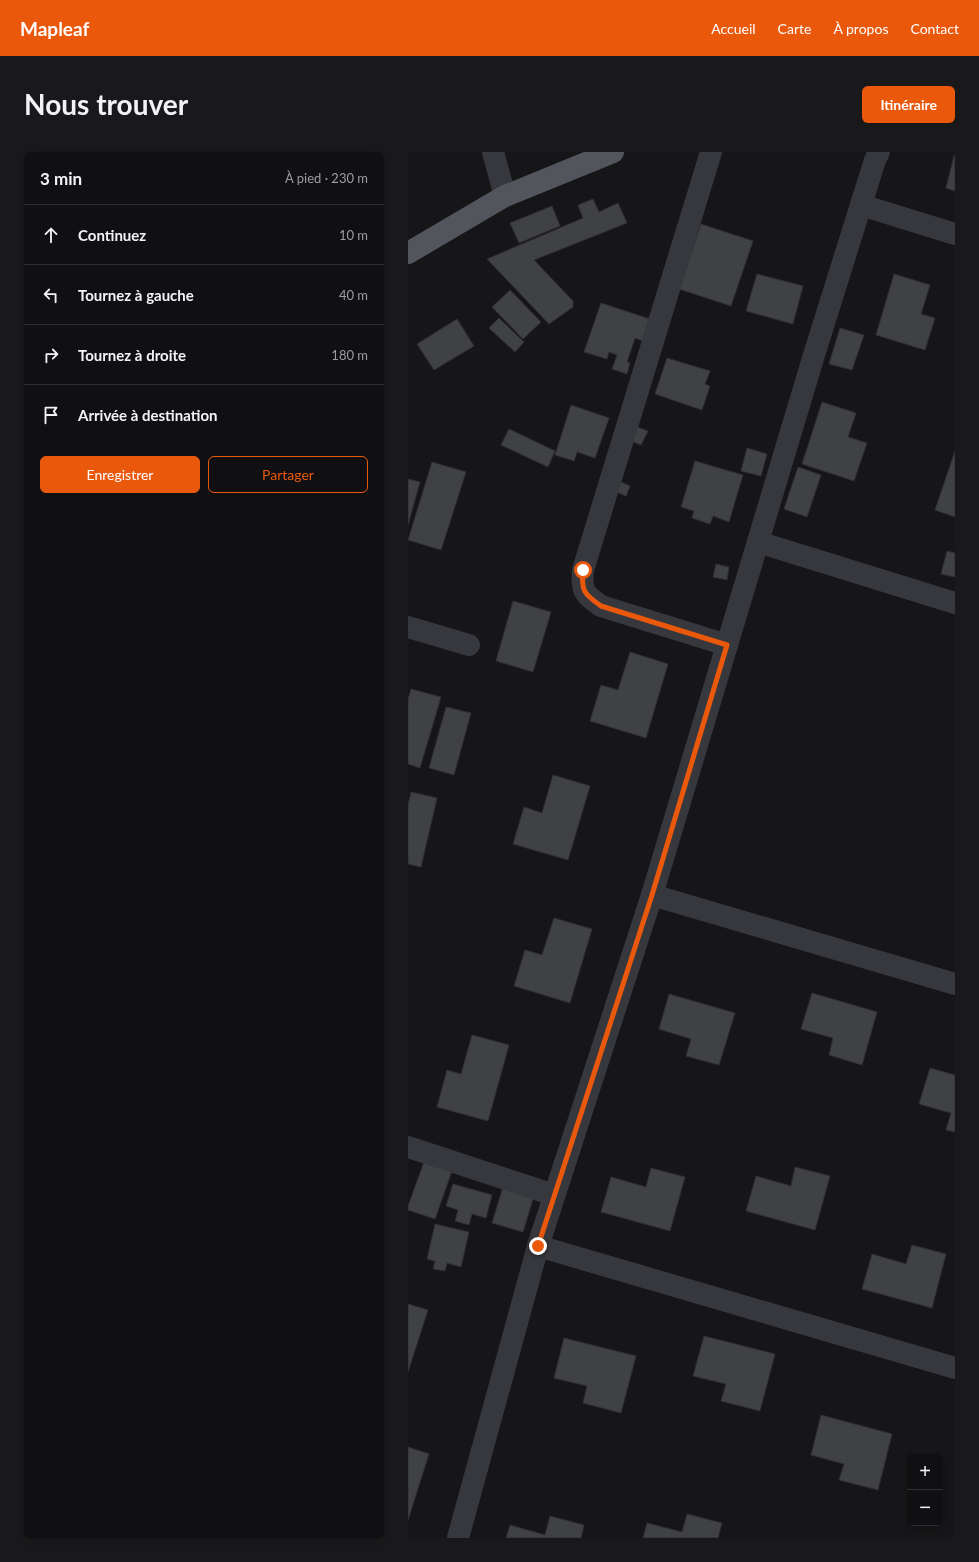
<!DOCTYPE html>
<html lang="fr">
<meta charset="utf-8">
<style>
:root{--surface:#101012;--page:#19191b;--text:#f1f3f6;--muted:#9c9d9f;--line:#303032;--accent:#ea580c}
body{margin:0;font-family:Lato,sans-serif;background:var(--page);color:var(--text)}
.controls{position:absolute;right:12px;bottom:12px;display:grid;overflow:hidden;border-radius:6px;box-shadow:0 2px 6px #0003}
.controls button{width:36px;height:36px;display:grid;place-items:center;padding:0;border:0;border-bottom:1px solid var(--line);background:var(--surface);color:var(--text);font:20px sans-serif}
.stop{position:absolute;width:12px;height:12px;margin:-9px;border:3px solid #ea580c;border-radius:50%;background:#fff}
.stop.end{background:#ea580c;border-color:#fff;box-shadow:0 1px 4px #0008}
.list{margin:0;padding:0;list-style:none}
h2{display:flex;justify-content:space-between;align-items:center;height:52px;margin:0;padding:0 16px;font-size:17px}
h2 small{font-size:13px;font-weight:400;color:var(--muted)}
.list li{display:grid;grid-template-columns:26px 1fr auto;gap:12px;align-items:center;box-sizing:border-box;height:60px;padding:0 16px;border-top:1px solid var(--line)}
.list b{display:block;font-size:15px;white-space:nowrap}
.list em{font-size:13px;font-style:normal;color:var(--muted)}
.actions{display:flex;gap:8px;padding:12px 16px}
.actions a{flex:1;padding:9px 0;border:1px solid var(--accent);border-radius:6px;text-align:center;font-size:14px;color:var(--accent)}
.actions .main{background:var(--accent);color:#fff}
.icon{flex:none;width:22px;height:22px;fill:none;stroke:currentColor;stroke-width:2;stroke-linecap:round;stroke-linejoin:round}
.map{position:relative;flex:none;width:547px;height:1386px;overflow:hidden;border-radius:6px}
header{display:flex;align-items:center;gap:24px;box-sizing:border-box;height:56px;padding:0 20px;background:var(--accent);color:#fff}
header strong{font-size:19px}
nav{display:flex;gap:22px;margin-inline-start:auto;font-size:14px}
.intro{display:flex;align-items:center;justify-content:space-between;box-sizing:border-box;height:96px;padding:0 24px}
h1{margin:0;font-size:28px}
.button{padding:10px 18px;border-radius:6px;background:var(--accent);color:#fff;font-size:14px;font-weight:700}
main{display:flex;gap:24px;padding:0 24px}
aside{flex:1;background:var(--surface);border-radius:6px;box-shadow:0 2px 6px #0003}
.map>svg:first-child{display:block}
.building{fill:#404145;stroke:#303034}
.lines{fill:none;stroke-linecap:round;stroke-linejoin:round}
.minor{stroke:#37383d;stroke-width:22}
.major{stroke:#53555c;stroke-width:22}
.route{stroke:#ea580c;stroke-width:5}
</style>
<header>
<strong>Mapleaf</strong>
<nav><a>Accueil</a><a>Carte</a><a>À propos</a><a>Contact</a></nav>
</header>
<div class="intro"><h1>Nous trouver</h1><a class="button">Itinéraire</a></div>
<main>
<aside>
<h2>3 min<small>À pied · 230 m</small></h2>
<ul class="list">
<li><svg class="icon" aria-label="ahead" viewBox="0 0 24 24"><path d="M12 20V5M6 11l6-6 6 6"/></svg><div><b>Continuez</b></div><em>10 m</em></li>
<li><svg class="icon" aria-label="left" viewBox="0 0 24 24"><path d="M17 20v-9H6M10 6l-5 5 5 5"/></svg><div><b>Tournez à gauche</b></div><em>40 m</em></li>
<li><svg class="icon" aria-label="right" viewBox="0 0 24 24"><path d="M7 20v-9h11M14 6l5 5-5 5"/></svg><div><b>Tournez à droite</b></div><em>180 m</em></li>
<li><svg class="icon" aria-label="arrive" viewBox="0 0 24 24"><path d="M6 21V4h12l-3 4 3 4H6"/></svg><div><b>Arrivée à destination</b></div></li>
</ul>
<div class="actions"><a class="main">Enregistrer</a><a>Partager</a></div>
</aside>
<div class="map">
<svg width="547" height="1386" viewBox="0 0 547 1386">
<rect width="100%" height="100%" fill="#161618"/>
<!-- building -->
<g class="building">
<path d="M 547,0 L 547,39 L 538,36 Z"/>
<path d="M 185,47 L 191,60 L 210,51 L 219,71 L 126,108 L 165,149 L 165,155 L 141,172 L 79,107 L 175,66 L 170,53 Z"/>
<path d="M 144,54 L 152,74 L 111,91 L 102,71 Z"/>
<path d="M 293,72 L 345,89 L 323,154 L 271,137 Z"/>
<path d="M 349,122 L 395,134 L 385,172 L 338,159 Z"/>
<path d="M 486,122 L 522,133 L 513,162 L 527,166 L 517,198 L 468,183 Z"/>
<path d="M 102,138 L 133,170 L 115,187 L 84,155 Z"/>
<path d="M 193,151 L 245,168 L 238,190 L 227,186 L 219,210 L 222,211 L 219,222 L 204,217 L 209,203 L 201,200 L 199,207 L 176,200 Z"/>
<path d="M 91,166 L 116,190 L 107,200 L 81,176 Z"/>
<path d="M 49,167 L 66,194 L 26,218 L 9,192 Z"/>
<path d="M 432,176 L 456,183 L 444,218 L 421,212 Z"/>
<path d="M 259,206 L 302,219 L 297,232 L 302,234 L 294,258 L 247,242 Z"/>
<path d="M 414,250 L 448,261 L 440,285 L 459,291 L 446,329 L 394,312 Z"/>
<path d="M 163,253 L 201,266 L 187,306 L 169,300 L 166,309 L 147,303 Z"/>
<path d="M 224,273 L 240,279 L 233,293 L 218,287 Z"/>
<path d="M 101,277 L 147,299 L 140,315 L 93,293 Z"/>
<path d="M 339,296 L 359,302 L 353,324 L 333,319 Z"/>
<path d="M 547,299 L 547,365 L 527,358 Z"/>
<path d="M 287,309 L 335,323 L 321,370 L 305,364 L 302,372 L 284,366 L 286,359 L 273,355 Z"/>
<path d="M 24,310 L 58,320 L 33,398 L 0,388 Z"/>
<path d="M 390,315 L 413,323 L 399,365 L 376,357 Z"/>
<path d="M 0,327 L 12,330 L 0,373 Z"/>
<path d="M 208,328 L 222,334 L 218,344 L 204,338 Z"/>
<path d="M 539,399 L 547,401 L 547,425 L 533,422 Z"/>
<path d="M 308,412 L 321,415 L 319,428 L 305,425 Z"/>
<path d="M 105,449 L 143,460 L 125,520 L 88,509 Z"/>
<path d="M 222,500 L 260,512 L 238,586 L 182,569 L 193,533 L 210,538 Z"/>
<path d="M 3,537 L 33,545 L 12,616 L 0,612 L 0,547 Z"/>
<path d="M 38,555 L 63,561 L 46,623 L 21,616 Z"/>
<path d="M 145,623 L 182,634 L 160,708 L 105,692 L 116,655 L 134,661 Z"/>
<path d="M 3,640 L 29,646 L 13,715 L 0,712 L 0,653 Z"/>
<path d="M 146,766 L 184,777 L 162,851 L 106,834 L 117,798 L 134,803 Z"/>
<path d="M 404,841 L 469,860 L 454,913 L 421,903 L 425,886 L 393,877 Z"/>
<path d="M 261,842 L 327,861 L 311,913 L 278,904 L 283,887 L 251,877 Z"/>
<path d="M 64,883 L 101,893 L 80,969 L 29,955 L 39,918 L 53,922 Z"/>
<path d="M 522,916 L 547,923 L 547,980 L 538,978 L 543,961 L 511,952 Z"/>
<path d="M 16,1010 L 44,1019 L 27,1067 L 0,1058 L 0,1054 Z"/>
<path d="M 387,1015 L 422,1024 L 407,1078 L 338,1059 L 348,1024 L 383,1034 Z"/>
<path d="M 243,1016 L 277,1025 L 262,1079 L 193,1060 L 203,1025 L 238,1035 Z"/>
<path d="M 98,1025 L 129,1034 L 115,1080 L 84,1071 Z"/>
<path d="M 45,1032 L 84,1043 L 78,1066 L 64,1062 L 61,1073 L 47,1069 L 50,1058 L 38,1054 Z"/>
<path d="M 27,1072 L 61,1080 L 53,1115 L 39,1111 L 37,1119 L 25,1117 L 27,1109 L 19,1107 Z"/>
<path d="M 504,1093 L 538,1102 L 524,1156 L 454,1137 L 464,1102 L 498,1112 Z"/>
<path d="M 0,1152 L 20,1158 L 0,1220 Z"/>
<path d="M 296,1184 L 367,1202 L 352,1259 L 313,1249 L 318,1232 L 285,1224 Z"/>
<path d="M 156,1186 L 228,1204 L 213,1261 L 175,1251 L 179,1234 L 146,1226 Z"/>
<path d="M 413,1263 L 484,1282 L 470,1338 L 431,1328 L 436,1312 L 403,1303 Z"/>
<path d="M 0,1295 L 21,1302 L 0,1368 Z"/>
<path d="M 279,1362 L 314,1371 L 310,1386 L 235,1386 L 239,1371 L 274,1380 Z"/>
<path d="M 142,1364 L 176,1373 L 173,1386 L 98,1386 L 102,1373 L 137,1383 Z"/>
</g>
<g class="lines">
<!-- minor -->
<g class="minor">
<path d="M 85,0 L 97,44"/>
<path d="M 303,0 L 175,418 C 173,439 176,442 193,454 L 319,493"/>
<path d="M 453,53 L 547,82"/>
<path d="M 350,390 L 547,451"/>
<path d="M 0,475 L 61,493"/>
<path d="M 244,743 L 547,832"/>
<path d="M 0,995 L 146,1043"/>
<path d="M 130,1094 L 547,1216"/>
<path d="M 50,1386 L 130,1094 L 244,743 L 406,203 L 467,8 L 471,0"/>
</g>
<!-- major -->
<path class="major" d="M 0,101 L 97,44 L 205,0"/>
</g>
<g class="lines">
<!-- route -->
<path class="route" d="M 130,1094 L 244,743 L 319,493 L 193,454 C 176,442 173,439 175,418"/>
</g>
</svg>
<div class="controls">
<button>+</button>
<button>−</button>
</div>
<div class="stop" style="left:175px;top:418px"></div>
<div class="stop end" style="left:130px;top:1094px"></div>
</div>
</main>
